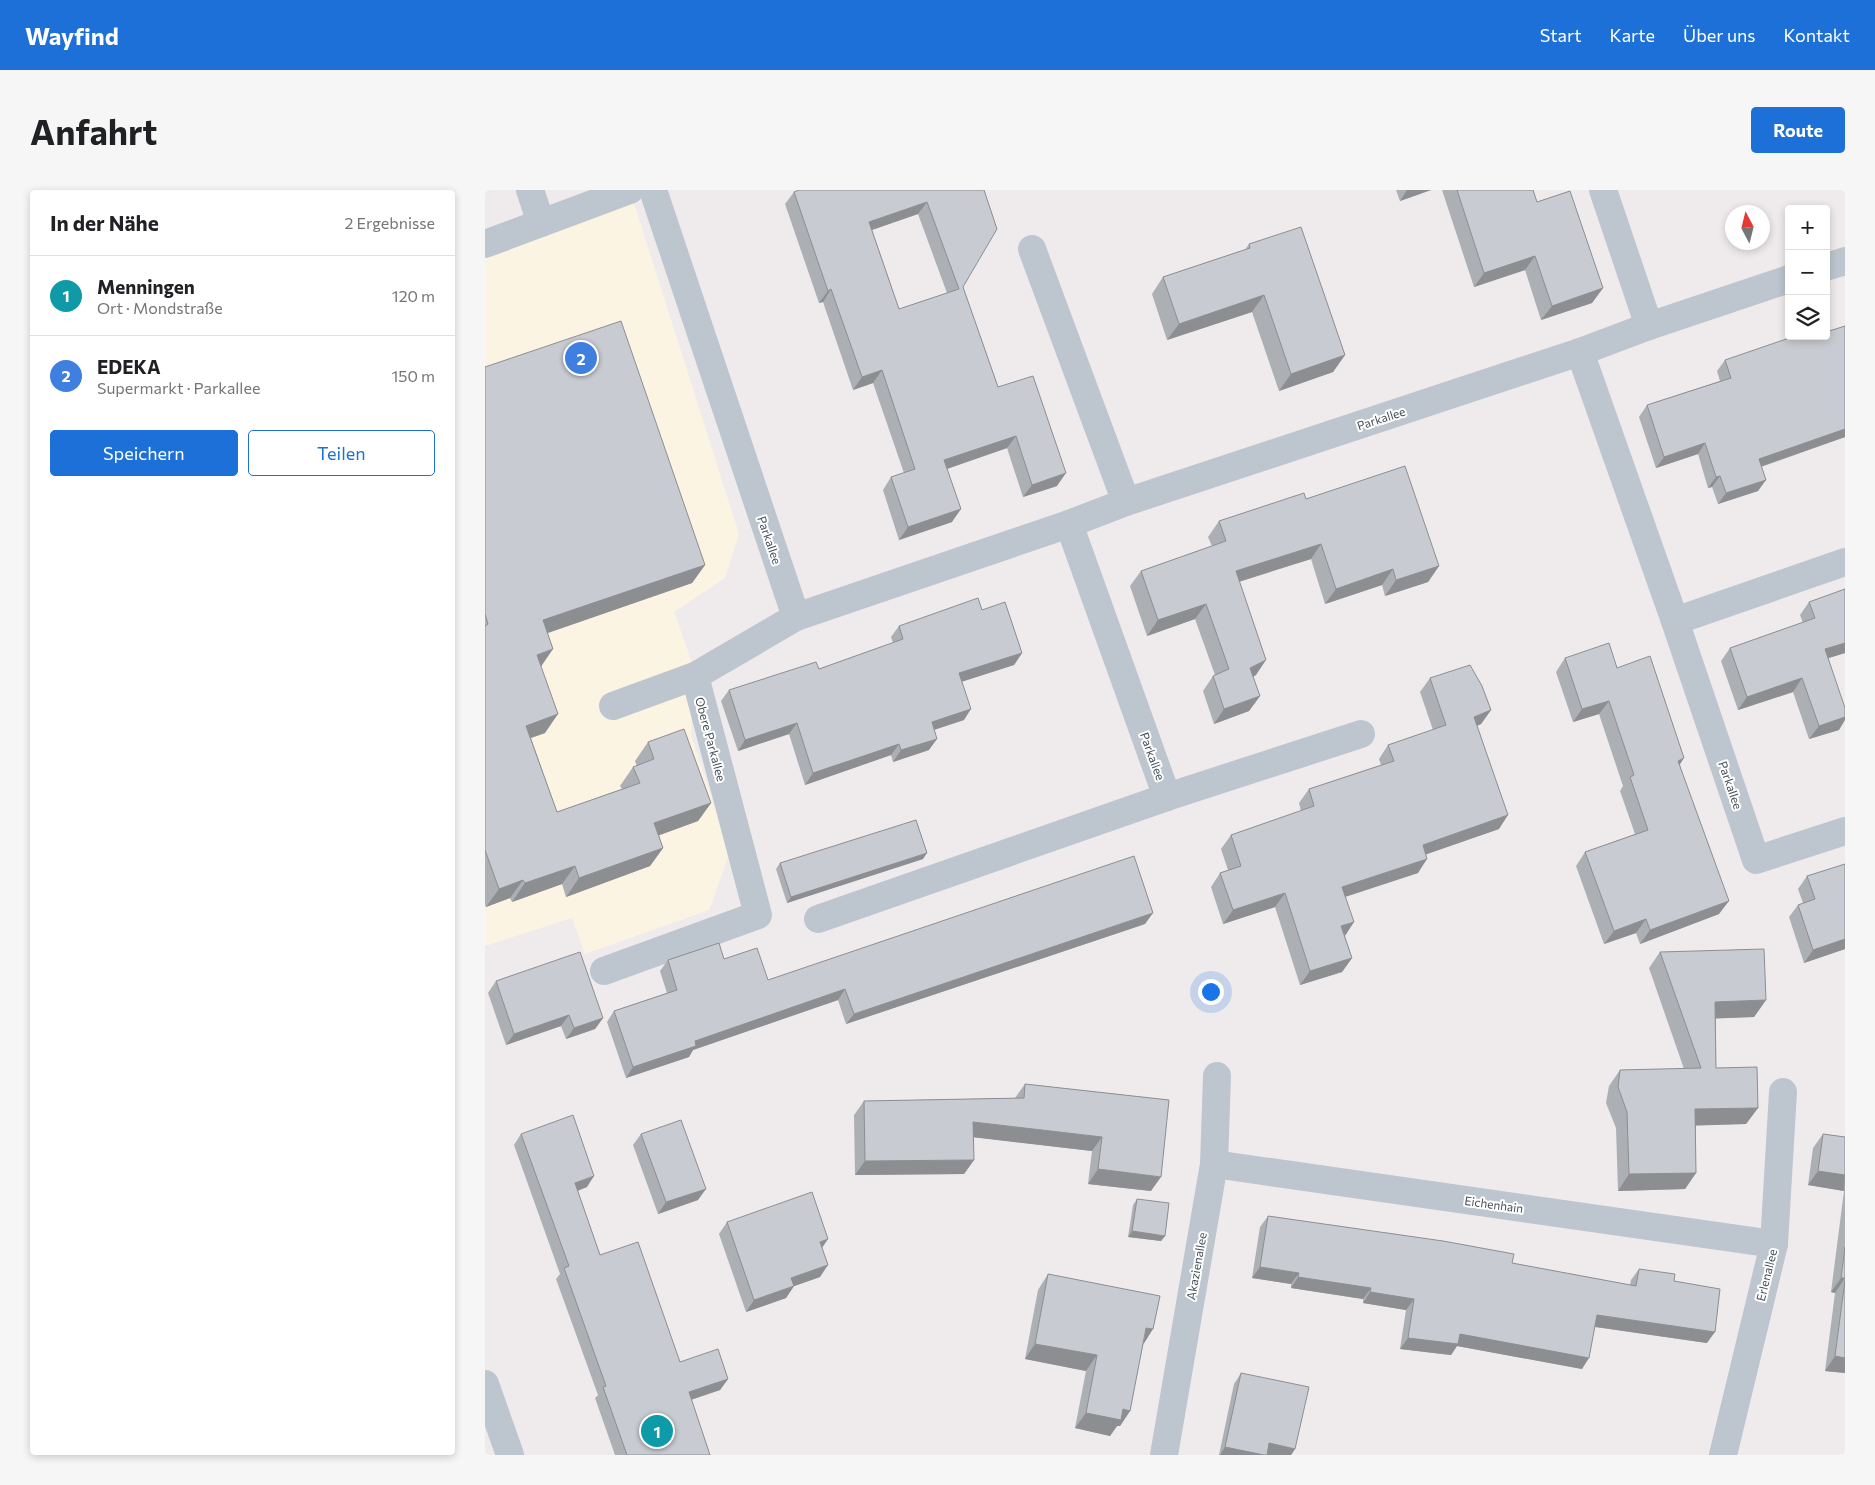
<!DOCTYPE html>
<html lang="de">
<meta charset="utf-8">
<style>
:root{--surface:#fff;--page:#f6f6f6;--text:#202124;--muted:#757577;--line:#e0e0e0;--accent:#1d70d7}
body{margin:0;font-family:Commissioner,sans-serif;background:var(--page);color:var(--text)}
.controls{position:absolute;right:15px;top:15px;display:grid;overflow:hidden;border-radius:5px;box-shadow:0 2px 8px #0003}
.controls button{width:45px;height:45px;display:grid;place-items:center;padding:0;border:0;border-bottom:1px solid var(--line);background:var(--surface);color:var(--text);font:25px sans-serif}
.compass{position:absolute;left:1240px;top:15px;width:45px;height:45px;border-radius:50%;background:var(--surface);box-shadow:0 2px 8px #0003;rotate:353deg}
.you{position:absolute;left:725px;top:801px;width:18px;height:18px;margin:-12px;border:4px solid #fff;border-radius:50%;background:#1a73e8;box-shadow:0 0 0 8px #1a73e833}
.badge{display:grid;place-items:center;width:32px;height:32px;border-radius:50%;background:var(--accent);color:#fff;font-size:16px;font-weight:700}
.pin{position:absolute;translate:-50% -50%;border:2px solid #fff;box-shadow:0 1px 5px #0006}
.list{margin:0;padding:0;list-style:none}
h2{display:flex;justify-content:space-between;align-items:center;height:65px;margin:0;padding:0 20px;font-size:21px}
h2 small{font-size:16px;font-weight:400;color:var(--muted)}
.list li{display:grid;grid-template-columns:32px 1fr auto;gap:15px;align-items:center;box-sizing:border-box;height:80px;padding:0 20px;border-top:1px solid var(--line)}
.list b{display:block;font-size:19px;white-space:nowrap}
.list p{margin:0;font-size:16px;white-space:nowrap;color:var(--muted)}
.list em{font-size:16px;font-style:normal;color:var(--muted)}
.actions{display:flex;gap:10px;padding:15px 20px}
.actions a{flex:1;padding:11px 0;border:1px solid var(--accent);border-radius:5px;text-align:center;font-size:18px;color:var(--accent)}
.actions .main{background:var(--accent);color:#fff}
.icon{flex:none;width:28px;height:28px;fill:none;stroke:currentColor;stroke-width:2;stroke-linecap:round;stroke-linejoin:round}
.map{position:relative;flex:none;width:1360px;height:1265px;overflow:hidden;border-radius:5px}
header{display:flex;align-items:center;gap:30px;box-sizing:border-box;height:70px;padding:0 25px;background:var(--accent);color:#fff}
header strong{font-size:24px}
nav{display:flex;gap:28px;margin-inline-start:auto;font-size:18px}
.intro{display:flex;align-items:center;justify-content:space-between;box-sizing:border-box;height:120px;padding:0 30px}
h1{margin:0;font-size:35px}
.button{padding:12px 22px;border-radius:5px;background:var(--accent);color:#fff;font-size:18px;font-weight:700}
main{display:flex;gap:30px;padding:0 30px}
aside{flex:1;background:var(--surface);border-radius:5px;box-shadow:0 2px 8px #0003}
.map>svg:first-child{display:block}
.commercial{fill:#fbf4e3}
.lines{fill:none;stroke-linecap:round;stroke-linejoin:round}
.minor{stroke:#bdc6ce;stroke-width:28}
.wall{fill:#acafb4;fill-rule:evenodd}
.shaded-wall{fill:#8c8e92}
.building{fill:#c8cbd1;stroke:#8c8e92;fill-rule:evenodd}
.labels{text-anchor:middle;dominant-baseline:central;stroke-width:4;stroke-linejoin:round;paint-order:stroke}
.street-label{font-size:12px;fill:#454f58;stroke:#fff}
</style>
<header>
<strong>Wayfind</strong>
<nav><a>Start</a><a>Karte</a><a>Über uns</a><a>Kontakt</a></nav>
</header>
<div class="intro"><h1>Anfahrt</h1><a class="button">Route</a></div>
<main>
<aside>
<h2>In der Nähe<small>2 Ergebnisse</small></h2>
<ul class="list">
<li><span class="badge" style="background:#0f9aa8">1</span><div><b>Menningen</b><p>Ort · Mondstraße</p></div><em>120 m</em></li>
<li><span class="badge" style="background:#3f7fe0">2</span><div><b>EDEKA</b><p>Supermarkt · Parkallee</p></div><em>150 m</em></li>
</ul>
<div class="actions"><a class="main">Speichern</a><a>Teilen</a></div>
</aside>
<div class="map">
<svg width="1360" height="1265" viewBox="0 0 1360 1265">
<rect width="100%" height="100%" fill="#efebec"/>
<!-- commercial -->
<path class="commercial" d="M 148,10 L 254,344 L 240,388 L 189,422 L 208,475 L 206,545 L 245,662 L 224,720 L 100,764 L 87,728 L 0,756 L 0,66 Z"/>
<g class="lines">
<!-- minor -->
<g class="minor">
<path d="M 45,0 L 56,33"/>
<path d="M 168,0 L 311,427"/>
<path d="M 1118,0 L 1164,136"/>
<path d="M 0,54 L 145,0"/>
<path d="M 547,59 L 641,312"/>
<path d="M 1341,77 L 1360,71"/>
<path d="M 1095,162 L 1190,431 L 1271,670 L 1360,641"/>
<path d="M 584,334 L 682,607"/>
<path d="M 1190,431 L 1360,372"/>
<path d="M 128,516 L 210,486"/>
<path d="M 333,729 L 682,607 L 876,544"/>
<path d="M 119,781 L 273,725 L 210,486 L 311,427 L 584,334 L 641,312 L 1095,162 L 1164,136 L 1304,89"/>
<path d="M 729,974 L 1289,1054"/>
<path d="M 0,1194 L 25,1265"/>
<path d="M 679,1265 L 729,974 L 732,886"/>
<path d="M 1238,1265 L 1289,1054 L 1298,902"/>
</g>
</g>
<!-- wall -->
<g class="wall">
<path d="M 499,0 L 478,97 L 513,197 L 572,296 L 538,307 L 522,258 L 462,279 L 467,332 L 414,350 L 398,300 L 406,287 L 419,283 L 388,193 L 368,200 L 338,112 L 334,113 L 300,14 L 309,2 ZM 433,24 L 462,103 L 414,119 L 387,40 Z"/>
<path d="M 911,0 L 946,0 L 915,11 Z"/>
<path d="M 957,0 L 1048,0 L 1052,12 L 1118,98 L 1107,113 L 1056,130 L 1040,80 L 989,97 Z"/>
<path d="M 764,54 L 860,165 L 848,182 L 794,201 L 767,122 L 682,150 L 667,104 L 678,87 L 760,60 Z"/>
<path d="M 1240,170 L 1360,247 L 1276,277 L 1273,301 L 1233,314 L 1227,297 L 1223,298 L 1213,264 L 1171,278 L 1154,227 L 1162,215 L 1235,191 L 1232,181 Z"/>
<path d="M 0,177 L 220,375 L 207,393 L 63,443 L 56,476 L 60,543 L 46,548 L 72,622 L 137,599 L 135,596 L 148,577 L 152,576 L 150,571 L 163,552 L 226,613 L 213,631 L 174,645 L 178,658 L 165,676 L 81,707 L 77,694 L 27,712 L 25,708 L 1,717 L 0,715 Z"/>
<path d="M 821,309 L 954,376 L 943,392 L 900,406 L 897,395 L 840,414 L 826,369 L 754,392 L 771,485 L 768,487 L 775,506 L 764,521 L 729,534 L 718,501 L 728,486 L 730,485 L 710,429 L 662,446 L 645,396 L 656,381 L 727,356 L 723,347 L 734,331 Z"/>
<path d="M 1360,399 L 1360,463 L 1343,468 L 1354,540 L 1324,549 L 1308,502 L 1253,520 L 1236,471 L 1245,458 L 1318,433 L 1315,425 L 1324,412 Z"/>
<path d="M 497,420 L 537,463 L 529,475 L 477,491 L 479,530 L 449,540 L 444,560 L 408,572 L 406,565 L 320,595 L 304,544 L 253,561 L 236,511 L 244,500 L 334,479 L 408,453 L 406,447 L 414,436 Z"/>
<path d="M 1080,468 L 1132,478 L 1195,575 L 1234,724 L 1155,754 L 1151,743 L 1119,754 L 1091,676 L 1100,662 L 1150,644 L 1135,601 L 1138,596 L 1114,524 L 1088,532 L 1071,482 Z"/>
<path d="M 945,488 L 1006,520 L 996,534 L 992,536 L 1014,639 L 941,664 L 933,683 L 861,706 L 860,746 L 867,768 L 857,782 L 815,795 L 790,717 L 738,734 L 726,697 L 735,683 L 743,680 L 736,659 L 746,645 L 816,621 L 814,613 L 824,599 L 896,575 L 894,569 L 903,555 L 948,540 L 935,502 Z"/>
<path d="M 438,669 L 302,713 L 291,679 L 295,673 Z"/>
<path d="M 1322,686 L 1360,759 L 1319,773 L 1304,727 L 1313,715 L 1318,713 L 1313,699 Z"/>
<path d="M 660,734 L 361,834 L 353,810 L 208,860 L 204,867 L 141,888 L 122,832 L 129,821 L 182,803 L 175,781 L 183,770 L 239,769 L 283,790 Z"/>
<path d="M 1175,762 L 1281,810 L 1269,827 L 1231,828 L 1231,878 L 1273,918 L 1261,934 L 1211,935 L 1211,983 L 1200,999 L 1133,1001 L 1131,938 L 1121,913 L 1124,896 L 1135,880 L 1199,879 L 1164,778 Z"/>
<path d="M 11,791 L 118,828 L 110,839 L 81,849 L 76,836 L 21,855 L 3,803 Z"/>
<path d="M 540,894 L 684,910 L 666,1001 L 603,994 L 607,961 L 488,947 L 489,970 L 479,984 L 370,985 L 369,925 L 379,911 L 530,908 Z"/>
<path d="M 36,944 L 102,997 L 92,1001 L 115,1065 L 195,1172 L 243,1189 L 235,1200 L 206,1210 L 225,1265 L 130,1265 L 110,1208 L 113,1205 L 71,1089 L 75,1084 L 29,955 Z"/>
<path d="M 156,944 L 213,1010 L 173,1024 L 148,955 Z"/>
<path d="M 1338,944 L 1360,947 L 1360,1183 L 1340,1181 L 1350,1103 L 1346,1102 L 1359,1001 L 1323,995 L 1328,958 Z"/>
<path d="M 652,1009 L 680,1046 L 676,1051 L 643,1047 L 648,1015 Z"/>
<path d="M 783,1026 L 1027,1073 L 1145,1095 L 1146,1090 L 1154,1079 L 1189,1091 L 1222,1153 L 1110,1137 L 1097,1179 L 972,1156 L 966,1165 L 915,1159 L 921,1120 L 878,1113 L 878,1109 L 806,1098 L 806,1094 L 767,1088 L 775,1037 Z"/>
<path d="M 242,1032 L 337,1058 L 335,1087 L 309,1096 L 301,1108 L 261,1122 L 234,1044 Z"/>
<path d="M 563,1084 L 658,1154 L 645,1221 L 635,1236 L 632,1236 L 625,1246 L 590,1238 L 601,1181 L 540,1169 L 553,1100 Z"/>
<path d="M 756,1183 L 810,1259 L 806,1265 L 734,1265 L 749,1194 Z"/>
</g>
<!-- shaded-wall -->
<g class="shaded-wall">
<path d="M 922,0 L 946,0 L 915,11 Z"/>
<path d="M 442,12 L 433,24 L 375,44 L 384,32 Z"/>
<path d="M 1050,66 L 1040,80 L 989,97 L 999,83 Z"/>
<path d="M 1118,98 L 1107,113 L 1056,130 L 1067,116 Z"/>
<path d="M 346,99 L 338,112 L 334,113 L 343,101 Z"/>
<path d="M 779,105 L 767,122 L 682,150 L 694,134 Z"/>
<path d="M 860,165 L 848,182 L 794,201 L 806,184 Z"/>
<path d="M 397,180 L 388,193 L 368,200 L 377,187 Z"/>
<path d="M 1360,239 L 1360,247 L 1266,280 L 1274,269 Z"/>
<path d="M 531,246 L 522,258 L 450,283 L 459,270 Z"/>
<path d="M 1220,253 L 1213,264 L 1171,278 L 1179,267 Z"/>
<path d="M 581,283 L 572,296 L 538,307 L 547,295 Z"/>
<path d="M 1235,286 L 1227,297 L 1223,298 L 1231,287 Z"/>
<path d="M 1281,290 L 1273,301 L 1233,314 L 1241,303 Z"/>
<path d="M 476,319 L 467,332 L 414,350 L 423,337 Z"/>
<path d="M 836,354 L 826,369 L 740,396 L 751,381 Z"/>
<path d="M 220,375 L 207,393 L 45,449 L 58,430 Z"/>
<path d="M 954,376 L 943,392 L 900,406 L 911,390 Z"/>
<path d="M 908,379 L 897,395 L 840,414 L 851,399 Z"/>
<path d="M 721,414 L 710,429 L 662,446 L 673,430 Z"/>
<path d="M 1360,453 L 1360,463 L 1331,472 L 1340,459 Z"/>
<path d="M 68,459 L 55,478 L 52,465 Z"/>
<path d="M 537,463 L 529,475 L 467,495 L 474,483 Z"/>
<path d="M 781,470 L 771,485 L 754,493 L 765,478 Z"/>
<path d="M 1317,488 L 1308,502 L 1253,520 L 1262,507 Z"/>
<path d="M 775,506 L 764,521 L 729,534 L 739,519 Z"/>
<path d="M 1124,511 L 1114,524 L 1088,532 L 1097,519 Z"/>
<path d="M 486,519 L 479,530 L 439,543 L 447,532 Z"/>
<path d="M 1006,520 L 996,534 L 979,541 L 989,527 Z"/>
<path d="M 73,524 L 60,543 L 28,554 L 41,536 Z"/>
<path d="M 1360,527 L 1360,530 L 1354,540 L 1324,549 L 1334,536 Z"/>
<path d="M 312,533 L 304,544 L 253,561 L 260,550 Z"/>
<path d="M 452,549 L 444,560 L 408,572 L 416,560 Z"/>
<path d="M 414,554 L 406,565 L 320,595 L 328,583 Z"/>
<path d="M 1199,568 L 1190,582 L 1193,571 Z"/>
<path d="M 226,613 L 213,631 L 156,652 L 169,633 Z"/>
<path d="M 1023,625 L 1014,639 L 928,669 L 938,655 Z"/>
<path d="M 178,658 L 165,676 L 81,707 L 94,688 Z"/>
<path d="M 442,663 L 438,669 L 302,713 L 306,707 Z"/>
<path d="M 942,669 L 933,683 L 848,711 L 857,697 Z"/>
<path d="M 90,676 L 77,694 L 27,712 L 40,693 Z"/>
<path d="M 38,690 L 25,708 L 1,717 L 14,699 Z"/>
<path d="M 800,703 L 790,717 L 738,734 L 748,720 Z"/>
<path d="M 1244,711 L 1234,724 L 1155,754 L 1165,740 Z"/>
<path d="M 668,723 L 660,734 L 361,834 L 369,824 Z"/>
<path d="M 1161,729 L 1151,743 L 1119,754 L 1129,741 Z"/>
<path d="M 869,732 L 860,746 L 856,736 Z"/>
<path d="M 1360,749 L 1360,759 L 1319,773 L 1328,760 Z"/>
<path d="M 867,768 L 857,782 L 815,795 L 825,781 Z"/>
<path d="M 360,799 L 353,810 L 208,860 L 204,867 L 141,888 L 148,877 L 210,851 Z"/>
<path d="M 1281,810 L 1269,827 L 1219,829 L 1230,812 Z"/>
<path d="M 84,825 L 76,836 L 21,855 L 29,844 Z"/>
<path d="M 118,828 L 110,839 L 81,849 L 89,838 Z"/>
<path d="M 1273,918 L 1261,934 L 1199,936 L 1210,919 Z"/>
<path d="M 488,932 L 617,947 L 607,961 L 478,946 Z"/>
<path d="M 489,970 L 479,984 L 370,985 L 380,971 Z"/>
<path d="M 613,979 L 676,987 L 666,1001 L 603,994 Z"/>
<path d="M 1333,981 L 1360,985 L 1359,1001 L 1323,995 Z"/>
<path d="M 1211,983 L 1200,999 L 1133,1001 L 1144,984 Z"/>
<path d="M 109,986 L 102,997 L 82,1005 L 90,993 Z"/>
<path d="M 221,999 L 213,1010 L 173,1024 L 181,1012 Z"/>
<path d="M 647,1041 L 680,1046 L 676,1051 L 643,1047 Z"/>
<path d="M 343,1049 L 335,1061 L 335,1052 Z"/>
<path d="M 343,1075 L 335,1087 L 298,1100 L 306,1088 Z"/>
<path d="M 775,1077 L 814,1083 L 806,1094 L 767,1088 Z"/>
<path d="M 813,1087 L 886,1098 L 878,1109 L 806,1098 Z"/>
<path d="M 1356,1088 L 1360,1088 L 1350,1103 L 1346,1102 Z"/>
<path d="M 309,1096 L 301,1108 L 261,1122 L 269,1110 Z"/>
<path d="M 885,1102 L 929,1109 L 921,1120 L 878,1113 Z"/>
<path d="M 1112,1125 L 1230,1142 L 1222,1153 L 1104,1136 Z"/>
<path d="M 661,1138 L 668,1139 L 658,1155 Z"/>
<path d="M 975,1144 L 1104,1168 L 1097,1179 L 972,1156 L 966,1165 L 915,1159 L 923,1148 Z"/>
<path d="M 550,1154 L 612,1165 L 601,1181 L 540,1169 Z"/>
<path d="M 1350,1166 L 1360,1168 L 1360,1183 L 1340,1181 Z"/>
<path d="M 243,1189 L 235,1200 L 196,1213 L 204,1202 Z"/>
<path d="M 638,1219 L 645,1221 L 635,1236 L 632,1236 L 625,1246 L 590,1238 L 601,1223 Z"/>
<path d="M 784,1253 L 810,1259 L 806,1265 L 782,1265 L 777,1264 Z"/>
<path d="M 740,1257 L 779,1265 L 735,1265 Z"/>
</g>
<!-- building -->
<g class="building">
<path d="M 314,0 L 499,0 L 512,39 L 478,97 L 513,197 L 548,186 L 581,283 L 547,295 L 531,246 L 459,270 L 476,319 L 423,337 L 406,287 L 430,279 L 397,180 L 377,187 L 346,99 L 343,101 L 309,2 ZM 442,12 L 474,99 L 414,119 L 384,32 Z"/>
<path d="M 972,0 L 1048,0 L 1052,12 L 1085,1 L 1118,98 L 1067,116 L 1050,66 L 999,83 Z"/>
<path d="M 816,37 L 860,165 L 806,184 L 779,105 L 694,134 L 678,87 L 765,58 L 764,54 Z"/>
<path d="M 136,131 L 220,375 L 58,430 L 68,459 L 52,465 L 73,524 L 41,536 L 72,622 L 155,593 L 148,577 L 169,569 L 163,552 L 199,539 L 226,613 L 169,633 L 178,658 L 94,688 L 90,676 L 40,693 L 38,690 L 14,699 L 0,660 L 0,436 L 3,434 L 0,424 L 0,177 Z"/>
<path d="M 1360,136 L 1360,239 L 1274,269 L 1281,290 L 1241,303 L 1235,286 L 1231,287 L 1220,253 L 1179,267 L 1162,215 L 1246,188 L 1240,170 L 1310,146 L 1327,146 L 1327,147 L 1329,146 L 1341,146 L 1341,142 Z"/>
<path d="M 920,276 L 954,376 L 911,390 L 908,379 L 851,399 L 836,354 L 751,381 L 781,470 L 765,478 L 775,506 L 739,519 L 728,486 L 744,479 L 721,414 L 673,430 L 656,381 L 741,351 L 734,331 L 819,303 L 821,309 Z"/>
<path d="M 1360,399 L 1360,453 L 1340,459 L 1360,518 L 1360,527 L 1334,536 L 1317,488 L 1262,507 L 1245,458 L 1330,428 L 1324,412 Z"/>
<path d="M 493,408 L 497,420 L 520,412 L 537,463 L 474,483 L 486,519 L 447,532 L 452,549 L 416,560 L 414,554 L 328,583 L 312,533 L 260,550 L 244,500 L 331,472 L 334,479 L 418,449 L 414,436 Z"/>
<path d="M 1124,453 L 1132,478 L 1165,466 L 1199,568 L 1193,571 L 1244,711 L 1165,740 L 1161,729 L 1129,741 L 1100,662 L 1163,640 L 1145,587 L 1149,585 L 1124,511 L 1097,519 L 1080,468 Z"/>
<path d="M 985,475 L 997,496 L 1006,520 L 989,527 L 1023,625 L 938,655 L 942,669 L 857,697 L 869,732 L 856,736 L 867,768 L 825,781 L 800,703 L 748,720 L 735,683 L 756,676 L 746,645 L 829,616 L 824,599 L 909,571 L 903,555 L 961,535 L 945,488 Z"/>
<path d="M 431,630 L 442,663 L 306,707 L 295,673 Z"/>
<path d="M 649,666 L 668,723 L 369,824 L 360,799 L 210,851 L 211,856 L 148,877 L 129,821 L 192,800 L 183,770 L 234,753 L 239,769 L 272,758 L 283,790 Z"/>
<path d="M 1360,674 L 1360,749 L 1328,760 L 1313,715 L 1330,709 L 1322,686 Z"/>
<path d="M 1279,759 L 1281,810 L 1230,812 L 1231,878 L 1272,877 L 1273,918 L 1210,919 L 1211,983 L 1144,984 L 1142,922 L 1133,897 L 1135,880 L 1216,878 L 1175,762 Z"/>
<path d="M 95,762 L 118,828 L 89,838 L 84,825 L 29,844 L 11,791 Z"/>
<path d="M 540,894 L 684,910 L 676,987 L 613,979 L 617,947 L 488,932 L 489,970 L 380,971 L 379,911 L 539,908 Z"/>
<path d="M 88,925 L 109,986 L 90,993 L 115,1065 L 153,1052 L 195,1172 L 233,1159 L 243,1189 L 204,1202 L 225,1265 L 142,1265 L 118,1197 L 121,1196 L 79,1078 L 84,1076 L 36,944 Z"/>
<path d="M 196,930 L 221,999 L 181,1012 L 156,944 Z"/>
<path d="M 1338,944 L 1360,947 L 1360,985 L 1333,981 Z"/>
<path d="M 327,1002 L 343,1049 L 335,1052 L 343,1075 L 306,1088 L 309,1096 L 269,1110 L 242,1032 Z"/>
<path d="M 652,1009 L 684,1013 L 680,1046 L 647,1041 Z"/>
<path d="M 783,1026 L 958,1051 L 1029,1064 L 1027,1073 L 1151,1096 L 1154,1079 L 1190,1084 L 1189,1091 L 1235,1099 L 1230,1142 L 1112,1125 L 1104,1168 L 975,1144 L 973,1154 L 923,1148 L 929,1109 L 885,1102 L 886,1098 L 813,1087 L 814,1083 L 775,1077 Z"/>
<path d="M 1360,1057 L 1360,1088 L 1356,1088 Z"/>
<path d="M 563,1084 L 675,1106 L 668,1139 L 661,1138 L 645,1221 L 638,1219 L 636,1230 L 601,1223 L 612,1165 L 550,1154 Z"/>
<path d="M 1360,1090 L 1360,1168 L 1350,1166 Z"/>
<path d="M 756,1183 L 824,1197 L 810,1259 L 784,1253 L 782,1265 L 779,1265 L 740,1257 Z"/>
</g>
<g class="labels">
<!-- street labels -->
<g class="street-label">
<text transform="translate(896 228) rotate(-18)">Parkallee</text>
<text transform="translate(285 350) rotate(71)">Parkallee</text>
<text transform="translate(226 549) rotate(75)">Obere Parkallee</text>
<text transform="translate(668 566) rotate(70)">Parkallee</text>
<text transform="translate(1246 595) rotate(71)">Parkallee</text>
<text transform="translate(1009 1014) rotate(8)">Eichenhain</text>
<text transform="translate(711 1076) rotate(-80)">Akazienallee</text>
<text transform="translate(1281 1085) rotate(-76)">Erlenallee</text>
</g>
</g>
</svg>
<div class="controls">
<button>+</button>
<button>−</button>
<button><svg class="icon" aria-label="layers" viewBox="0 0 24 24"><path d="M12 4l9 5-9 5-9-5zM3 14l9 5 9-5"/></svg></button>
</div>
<svg class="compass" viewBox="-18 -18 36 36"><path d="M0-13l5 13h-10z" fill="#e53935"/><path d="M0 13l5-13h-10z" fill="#757577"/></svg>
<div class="you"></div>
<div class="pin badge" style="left:172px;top:1241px;background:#0f9aa8">1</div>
<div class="pin badge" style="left:96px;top:168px;background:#3f7fe0">2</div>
</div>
</main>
